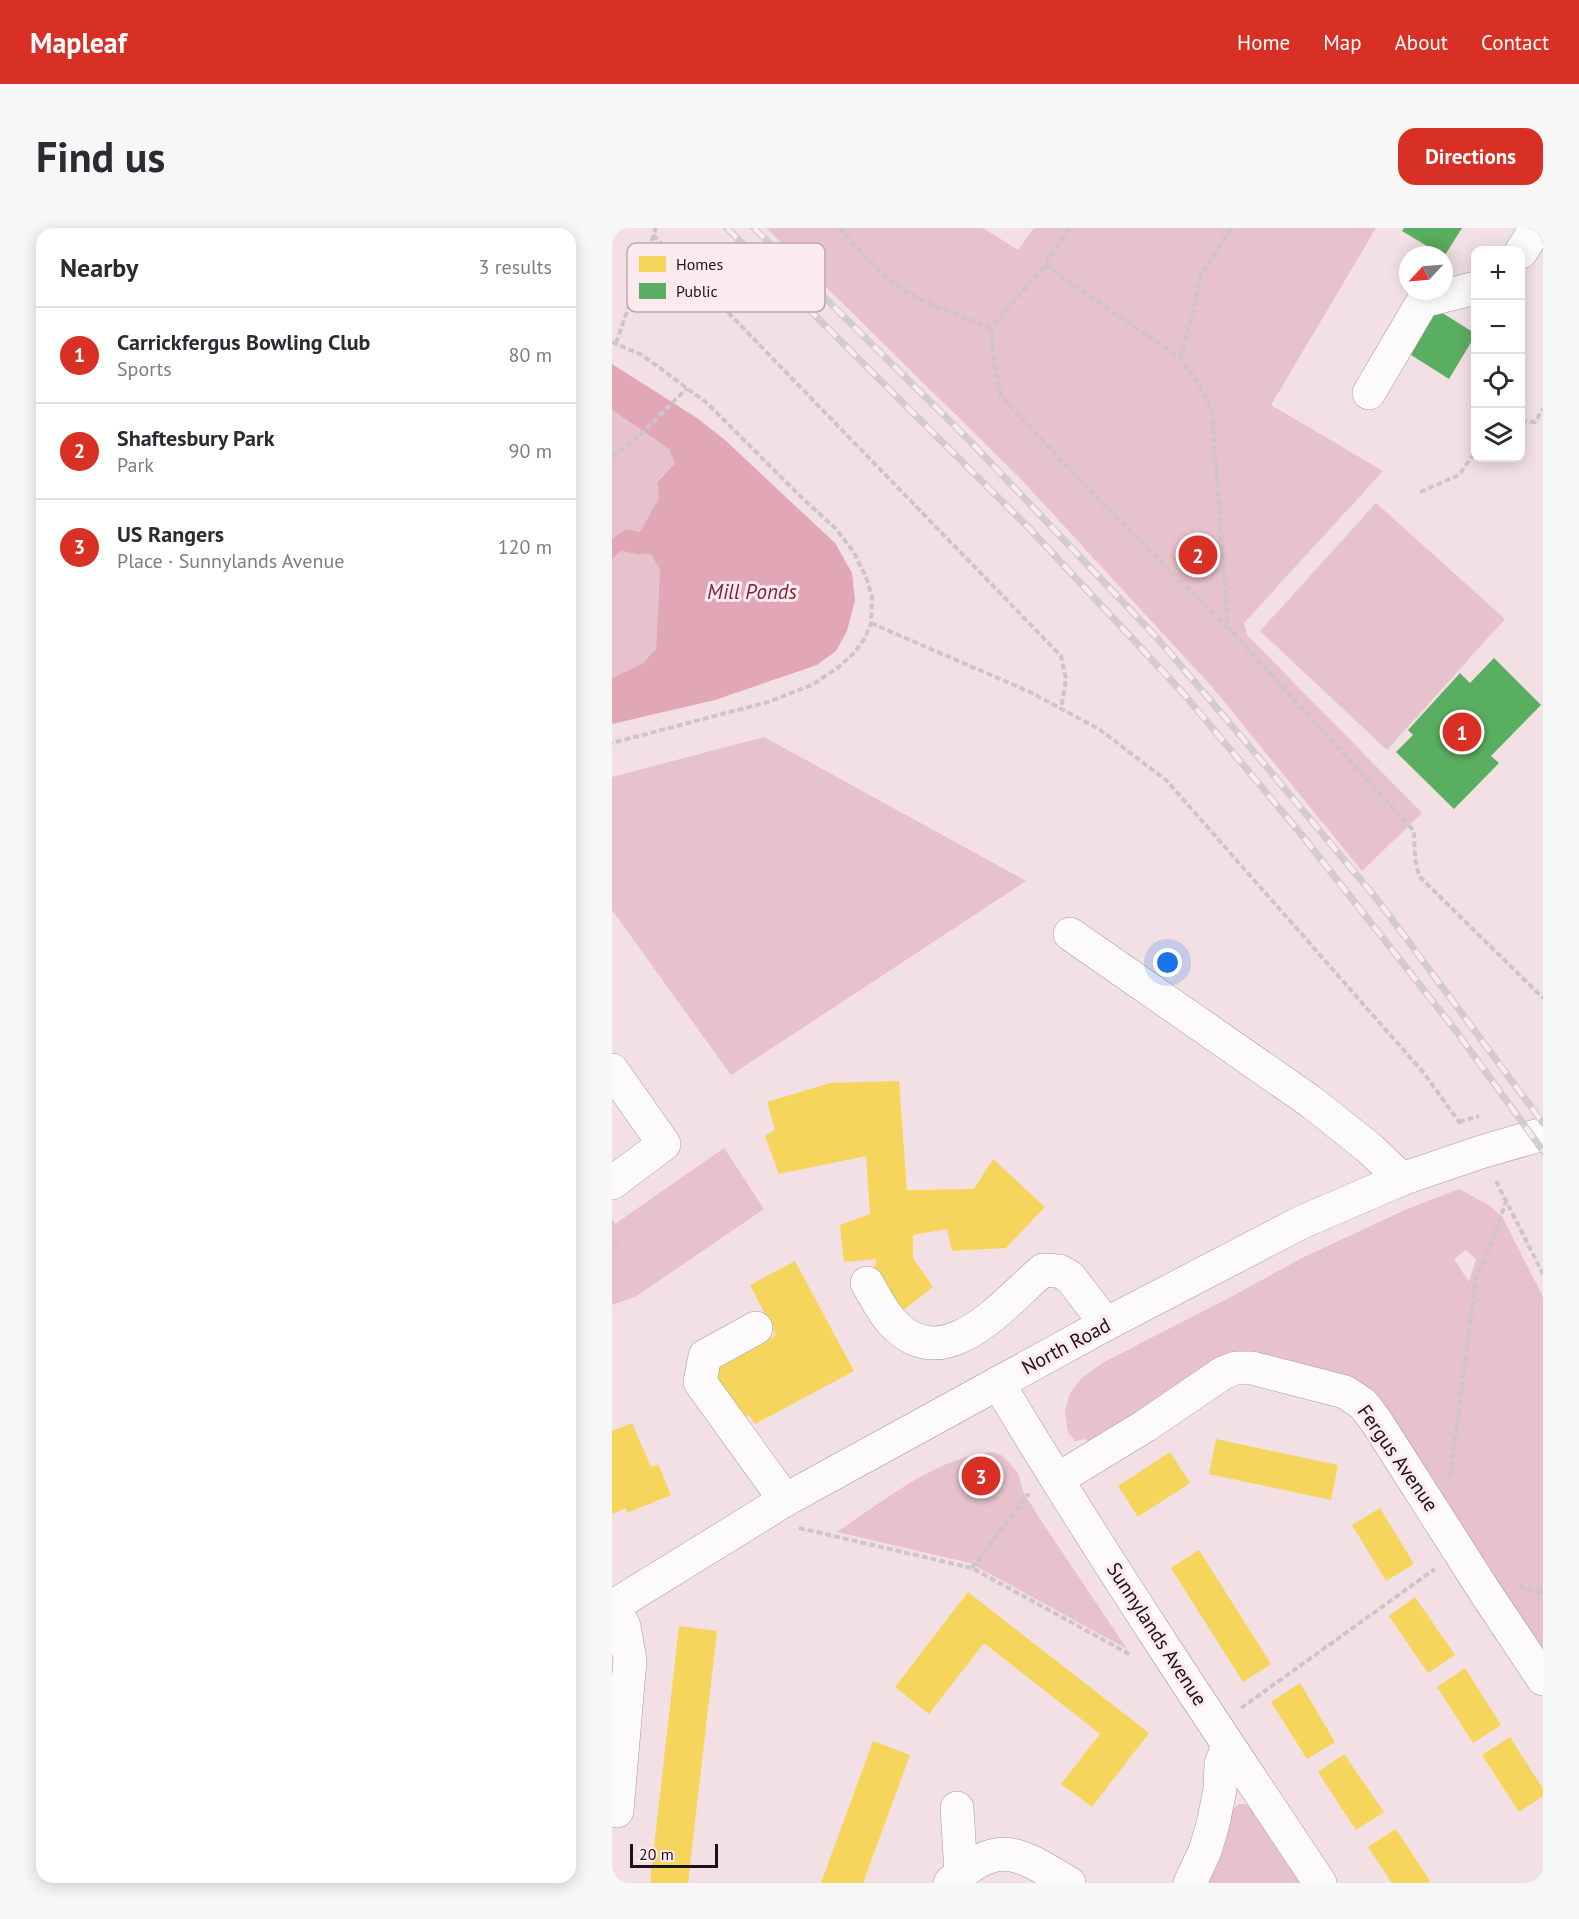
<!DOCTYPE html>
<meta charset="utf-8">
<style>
:root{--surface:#fff;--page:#f7f7f7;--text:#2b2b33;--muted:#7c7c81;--line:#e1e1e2;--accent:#d93025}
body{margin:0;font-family:"PT Sans",sans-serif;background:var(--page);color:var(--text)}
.controls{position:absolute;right:18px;top:18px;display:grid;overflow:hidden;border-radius:12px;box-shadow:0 3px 15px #0003}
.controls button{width:54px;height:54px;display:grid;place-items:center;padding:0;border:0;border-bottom:2px solid var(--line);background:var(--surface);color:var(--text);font:30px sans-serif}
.compass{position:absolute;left:787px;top:18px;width:54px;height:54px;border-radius:50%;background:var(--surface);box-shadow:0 3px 15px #0003;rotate:244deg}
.scale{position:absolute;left:18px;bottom:15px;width:88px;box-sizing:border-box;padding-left:6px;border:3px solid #1f1114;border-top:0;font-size:16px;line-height:21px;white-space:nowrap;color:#1f1114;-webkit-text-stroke:4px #fceaee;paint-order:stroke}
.you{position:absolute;left:556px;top:735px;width:21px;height:21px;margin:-15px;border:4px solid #fff;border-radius:50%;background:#1a73e8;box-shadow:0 0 0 9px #1a73e833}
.badge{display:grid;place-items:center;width:39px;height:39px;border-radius:50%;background:var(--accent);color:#fff;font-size:20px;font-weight:700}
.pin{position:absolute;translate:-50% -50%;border:3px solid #fff;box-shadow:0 2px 6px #0006}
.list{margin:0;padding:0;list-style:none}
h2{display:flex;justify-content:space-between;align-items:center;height:78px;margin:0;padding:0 24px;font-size:26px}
h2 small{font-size:20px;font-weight:400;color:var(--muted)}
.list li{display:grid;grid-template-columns:39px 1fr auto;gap:18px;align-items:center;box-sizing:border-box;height:96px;padding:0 24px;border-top:2px solid var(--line)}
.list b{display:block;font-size:22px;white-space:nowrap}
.list p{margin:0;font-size:20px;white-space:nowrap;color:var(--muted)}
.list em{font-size:20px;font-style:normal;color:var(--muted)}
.icon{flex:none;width:33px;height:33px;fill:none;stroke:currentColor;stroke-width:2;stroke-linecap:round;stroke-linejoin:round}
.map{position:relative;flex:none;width:931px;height:1655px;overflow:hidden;border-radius:18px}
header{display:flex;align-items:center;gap:36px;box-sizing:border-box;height:84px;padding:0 30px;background:var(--accent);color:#fff}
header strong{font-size:28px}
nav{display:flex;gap:33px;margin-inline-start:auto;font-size:21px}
.intro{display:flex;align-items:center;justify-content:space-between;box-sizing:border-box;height:144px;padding:0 36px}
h1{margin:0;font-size:42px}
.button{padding:15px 27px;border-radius:18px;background:var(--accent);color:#fff;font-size:21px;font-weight:700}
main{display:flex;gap:36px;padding:0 36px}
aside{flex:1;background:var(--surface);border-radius:18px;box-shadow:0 3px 15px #0003}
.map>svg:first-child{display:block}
.green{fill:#e7c1cb;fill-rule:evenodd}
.water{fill:#e2a7b7}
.homes{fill:#f6d55c}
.public{fill:#5aae61}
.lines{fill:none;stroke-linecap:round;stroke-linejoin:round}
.minor-casing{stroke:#a8999c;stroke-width:34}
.path{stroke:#cdc6c8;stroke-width:4;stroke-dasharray:6 3;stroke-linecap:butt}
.minor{stroke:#fdfafb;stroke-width:33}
.rail-casing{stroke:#d3ccce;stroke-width:7}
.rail{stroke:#fceaee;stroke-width:4.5;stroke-dasharray:14;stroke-linecap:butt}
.labels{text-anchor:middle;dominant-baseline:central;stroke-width:6;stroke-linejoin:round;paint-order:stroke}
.street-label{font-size:20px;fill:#1f1114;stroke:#fceaee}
.water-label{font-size:21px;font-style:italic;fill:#7b2344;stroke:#fceaee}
.key{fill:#fceaee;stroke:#baa9ad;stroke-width:1.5}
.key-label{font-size:16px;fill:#1f1114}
</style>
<header>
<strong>Mapleaf</strong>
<nav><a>Home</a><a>Map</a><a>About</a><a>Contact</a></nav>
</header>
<div class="intro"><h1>Find us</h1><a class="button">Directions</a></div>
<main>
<aside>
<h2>Nearby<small>3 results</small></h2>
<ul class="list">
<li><span class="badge">1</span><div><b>Carrickfergus Bowling Club</b><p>Sports</p></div><em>80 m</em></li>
<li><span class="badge">2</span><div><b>Shaftesbury Park</b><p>Park</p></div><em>90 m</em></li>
<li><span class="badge">3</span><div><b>US Rangers</b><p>Place · Sunnylands Avenue</p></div><em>120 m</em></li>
</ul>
</aside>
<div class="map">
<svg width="931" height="1655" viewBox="0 0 931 1655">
<rect width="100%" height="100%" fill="#f3e0e4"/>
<!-- green -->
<g class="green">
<path d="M 154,0 L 371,0 L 406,22 L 422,0 L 764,0 L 659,177 L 771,243 L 632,395 L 635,407 L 810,585 L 750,643 L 601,460 L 406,248 Z"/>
<path d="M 0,182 L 57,221 L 63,235 L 45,253 L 47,270 L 28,305 L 14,301 L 0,311 Z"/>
<path d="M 764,275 L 893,391 L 775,522 L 648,403 Z"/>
<path d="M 8,323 L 24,326 L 40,326 L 48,342 L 44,421 L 31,435 L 0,450 L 0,332 Z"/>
<path d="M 152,509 L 414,653 L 119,847 L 0,682 L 0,549 Z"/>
<path d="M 112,920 L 152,981 L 23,1069 L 0,1077 L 0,991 L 3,996 Z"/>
<path d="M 847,961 L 878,978 L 890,988 L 931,1069 L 931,1428 L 777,1188 L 665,1138 L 479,1219 L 474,1211 L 463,1213 L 456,1204 L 453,1183 L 458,1165 L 470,1150 L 492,1134 L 615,1071 L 690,1030 L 793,982 ZM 854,1022 L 864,1031 L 857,1054 L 842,1031 Z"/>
<path d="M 381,1224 L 391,1228 L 406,1245 L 411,1263 L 426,1288 L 515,1421 L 358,1335 L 225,1304 C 272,1273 324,1229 381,1224 Z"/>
<path d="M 627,1576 L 633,1576 L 639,1579 L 691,1655 L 594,1655 C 603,1643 611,1626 614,1611 C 617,1596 613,1585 627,1576 Z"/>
</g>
<!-- water -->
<path class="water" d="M 0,136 L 85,190 L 113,212 L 223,315 L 240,345 L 243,372 L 235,403 L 224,423 L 205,437 L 103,472 L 0,496 L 0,450 L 31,435 L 44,421 L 48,342 L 39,326 L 24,326 L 8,323 L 0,332 L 0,311 L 14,301 L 28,304 L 47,270 L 45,254 L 63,235 L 57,221 L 0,182 Z"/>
<!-- homes -->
<g class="homes">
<path d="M 287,853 L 295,962 L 362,961 L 381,931 L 433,979 L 394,1020 L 340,1023 L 335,1001 L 301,1007 L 301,1030 L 321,1059 L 285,1087 L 262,1046 L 264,1031 L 232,1034 L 228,997 L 258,986 L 254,928 L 167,946 L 153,908 L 163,902 L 155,874 L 218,855 Z"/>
<path d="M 183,1033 L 242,1143 L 143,1196 L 137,1187 L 126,1193 L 99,1142 L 164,1107 L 138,1057 Z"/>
<path d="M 20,1195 L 39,1239 L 46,1236 L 59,1267 L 15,1285 L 14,1280 L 0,1286 L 0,1203 Z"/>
<path d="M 604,1211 L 726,1237 L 719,1272 L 597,1246 Z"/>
<path d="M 558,1224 L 578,1255 L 526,1289 L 506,1258 Z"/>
<path d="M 768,1280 L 802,1336 L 774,1353 L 740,1297 Z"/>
<path d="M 587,1322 L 659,1436 L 631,1454 L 559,1340 Z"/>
<path d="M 356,1364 L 537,1505 L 480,1579 L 449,1556 L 488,1506 L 372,1415 L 317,1486 L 283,1459 Z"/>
<path d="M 803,1369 L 843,1427 L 816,1445 L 777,1388 Z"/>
<path d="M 67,1398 L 105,1403 L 76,1655 L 38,1655 Z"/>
<path d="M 853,1440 L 889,1497 L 861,1515 L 825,1459 Z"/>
<path d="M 688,1455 L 723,1514 L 695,1531 L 659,1474 Z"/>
<path d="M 898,1509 L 931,1561 L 931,1568 L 907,1584 L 870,1527 Z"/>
<path d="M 261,1513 L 298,1527 L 251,1655 L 209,1655 Z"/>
<path d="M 732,1526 L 772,1584 L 744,1602 L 706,1544 Z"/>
<path d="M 784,1601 L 818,1653 L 815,1655 L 780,1655 L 756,1619 Z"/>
</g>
<!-- public -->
<g class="public">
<path d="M 792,0 L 850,0 L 833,27 L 830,27 L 790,3 Z"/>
<path d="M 816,76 L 864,106 L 837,151 L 788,120 Z"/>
<path d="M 882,430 L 929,477 L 879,528 L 887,535 L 842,581 L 784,524 L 801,507 L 796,502 L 848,445 L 858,455 Z"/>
</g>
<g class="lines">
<!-- minor casing -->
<g class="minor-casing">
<g id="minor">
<path d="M 909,24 L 924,0"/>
<path d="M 757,165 L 811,73 L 864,60"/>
<path d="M 458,706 L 698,873 L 756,919 L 790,951"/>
<path d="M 0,842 L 52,916 L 0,955"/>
<path d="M 255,1055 C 263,1068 270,1084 280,1094 C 332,1152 392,1075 431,1042 L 447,1043 L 458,1049 L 494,1096"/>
<path d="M 144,1100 L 93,1128 L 88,1154 L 173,1272"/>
<path d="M 386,1155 C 488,1325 598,1490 708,1655"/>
<path d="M 446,1251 L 533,1198 L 611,1145 L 624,1140 L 640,1140 L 733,1164 L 751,1176 L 764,1193 L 873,1364 L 931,1451"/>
<path d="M 0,1379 L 173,1272 L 494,1096 L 690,994 L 790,951 L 869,924 L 931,906"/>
<path d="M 1,1379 L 12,1398 L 18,1432 L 5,1583"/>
<path d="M 345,1580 L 349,1645"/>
<path d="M 338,1655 C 387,1609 406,1625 457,1655"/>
<path d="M 578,1655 L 593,1623 L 601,1596 L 608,1562 L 609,1536 L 616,1518"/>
</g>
</g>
<!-- path -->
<g class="path">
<path d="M 227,0 C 247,21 266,44 290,61 C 317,78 350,88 379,100 L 433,37 L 457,0"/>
<path d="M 41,7 L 449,428 L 454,451 L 449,481"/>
<path d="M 433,37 L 568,130 L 586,155 L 600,183 L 616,399 L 802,603 L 803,630 L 807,648 L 931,770"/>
<path d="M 379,100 L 382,135 L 389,168 L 485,270 L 615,399"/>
<path d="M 0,114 L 30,127 L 95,175 L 187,267 L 224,301 L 241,323 L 254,349 L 260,368 L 259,395 L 253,410 L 243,424 L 228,438 L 200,457 L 156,474 L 0,515"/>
<path d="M 4,115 L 44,0"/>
<path d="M 568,130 L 583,77 L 588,49 L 619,0"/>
<path d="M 909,193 L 923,194 L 931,181"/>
<path d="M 0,229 L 22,213 L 75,160"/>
<path d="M 808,264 L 847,247 L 864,223"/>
<path d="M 259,395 L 418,464 L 487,501 L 554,552 L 811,844 L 850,898"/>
<path d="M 847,894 L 867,888"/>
<path d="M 884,953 L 931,1046"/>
<path d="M 0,1018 L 6,1015"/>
<path d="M 838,1249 L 864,1050 L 882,1009 L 894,973"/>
<path d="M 187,1300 L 360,1340 L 519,1427"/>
<path d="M 360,1340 L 416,1267 L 416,1265"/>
<path d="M 907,1358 L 931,1365"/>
<path d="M 629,1480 L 823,1341"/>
</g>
<!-- minor -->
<use href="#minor" class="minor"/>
<!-- rail casing -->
<g class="rail-casing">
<g id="rail">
<path d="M 115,0 L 417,300 L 571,465 L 689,606 L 844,803 L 931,923"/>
<path d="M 142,0 L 357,212 L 546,411 L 633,513 L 768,675 L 931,895"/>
</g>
</g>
<!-- rail -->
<use href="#rail" class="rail"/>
</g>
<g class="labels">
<!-- street labels -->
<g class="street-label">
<text transform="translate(454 1118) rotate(-28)">North Road</text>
<text transform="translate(786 1230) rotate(55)">Fergus Avenue</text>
<text transform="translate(545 1406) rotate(57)">Sunnylands Avenue</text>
</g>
<!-- water labels -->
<g class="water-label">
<text x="140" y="363">Mill Ponds</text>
</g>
</g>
<!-- legend -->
<rect x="15" y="15" width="198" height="69" rx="9" class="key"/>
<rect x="27" y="28" width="27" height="16" fill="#f6d55c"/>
<rect x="27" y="55" width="27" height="16" fill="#5aae61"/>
<g class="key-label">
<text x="64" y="42">Homes</text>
<text x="64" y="69">Public</text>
</g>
</svg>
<div class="controls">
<button>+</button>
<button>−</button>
<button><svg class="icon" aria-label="locate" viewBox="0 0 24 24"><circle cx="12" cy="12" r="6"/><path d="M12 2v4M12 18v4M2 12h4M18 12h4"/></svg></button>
<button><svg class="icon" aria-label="layers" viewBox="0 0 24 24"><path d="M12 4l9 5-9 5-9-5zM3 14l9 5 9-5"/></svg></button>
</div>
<svg class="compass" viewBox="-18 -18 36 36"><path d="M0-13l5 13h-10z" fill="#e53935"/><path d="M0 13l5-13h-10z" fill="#7c7c81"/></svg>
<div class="scale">20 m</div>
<div class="you"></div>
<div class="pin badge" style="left:850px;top:504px">1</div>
<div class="pin badge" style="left:586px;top:327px">2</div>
<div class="pin badge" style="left:369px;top:1248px">3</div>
</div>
</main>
